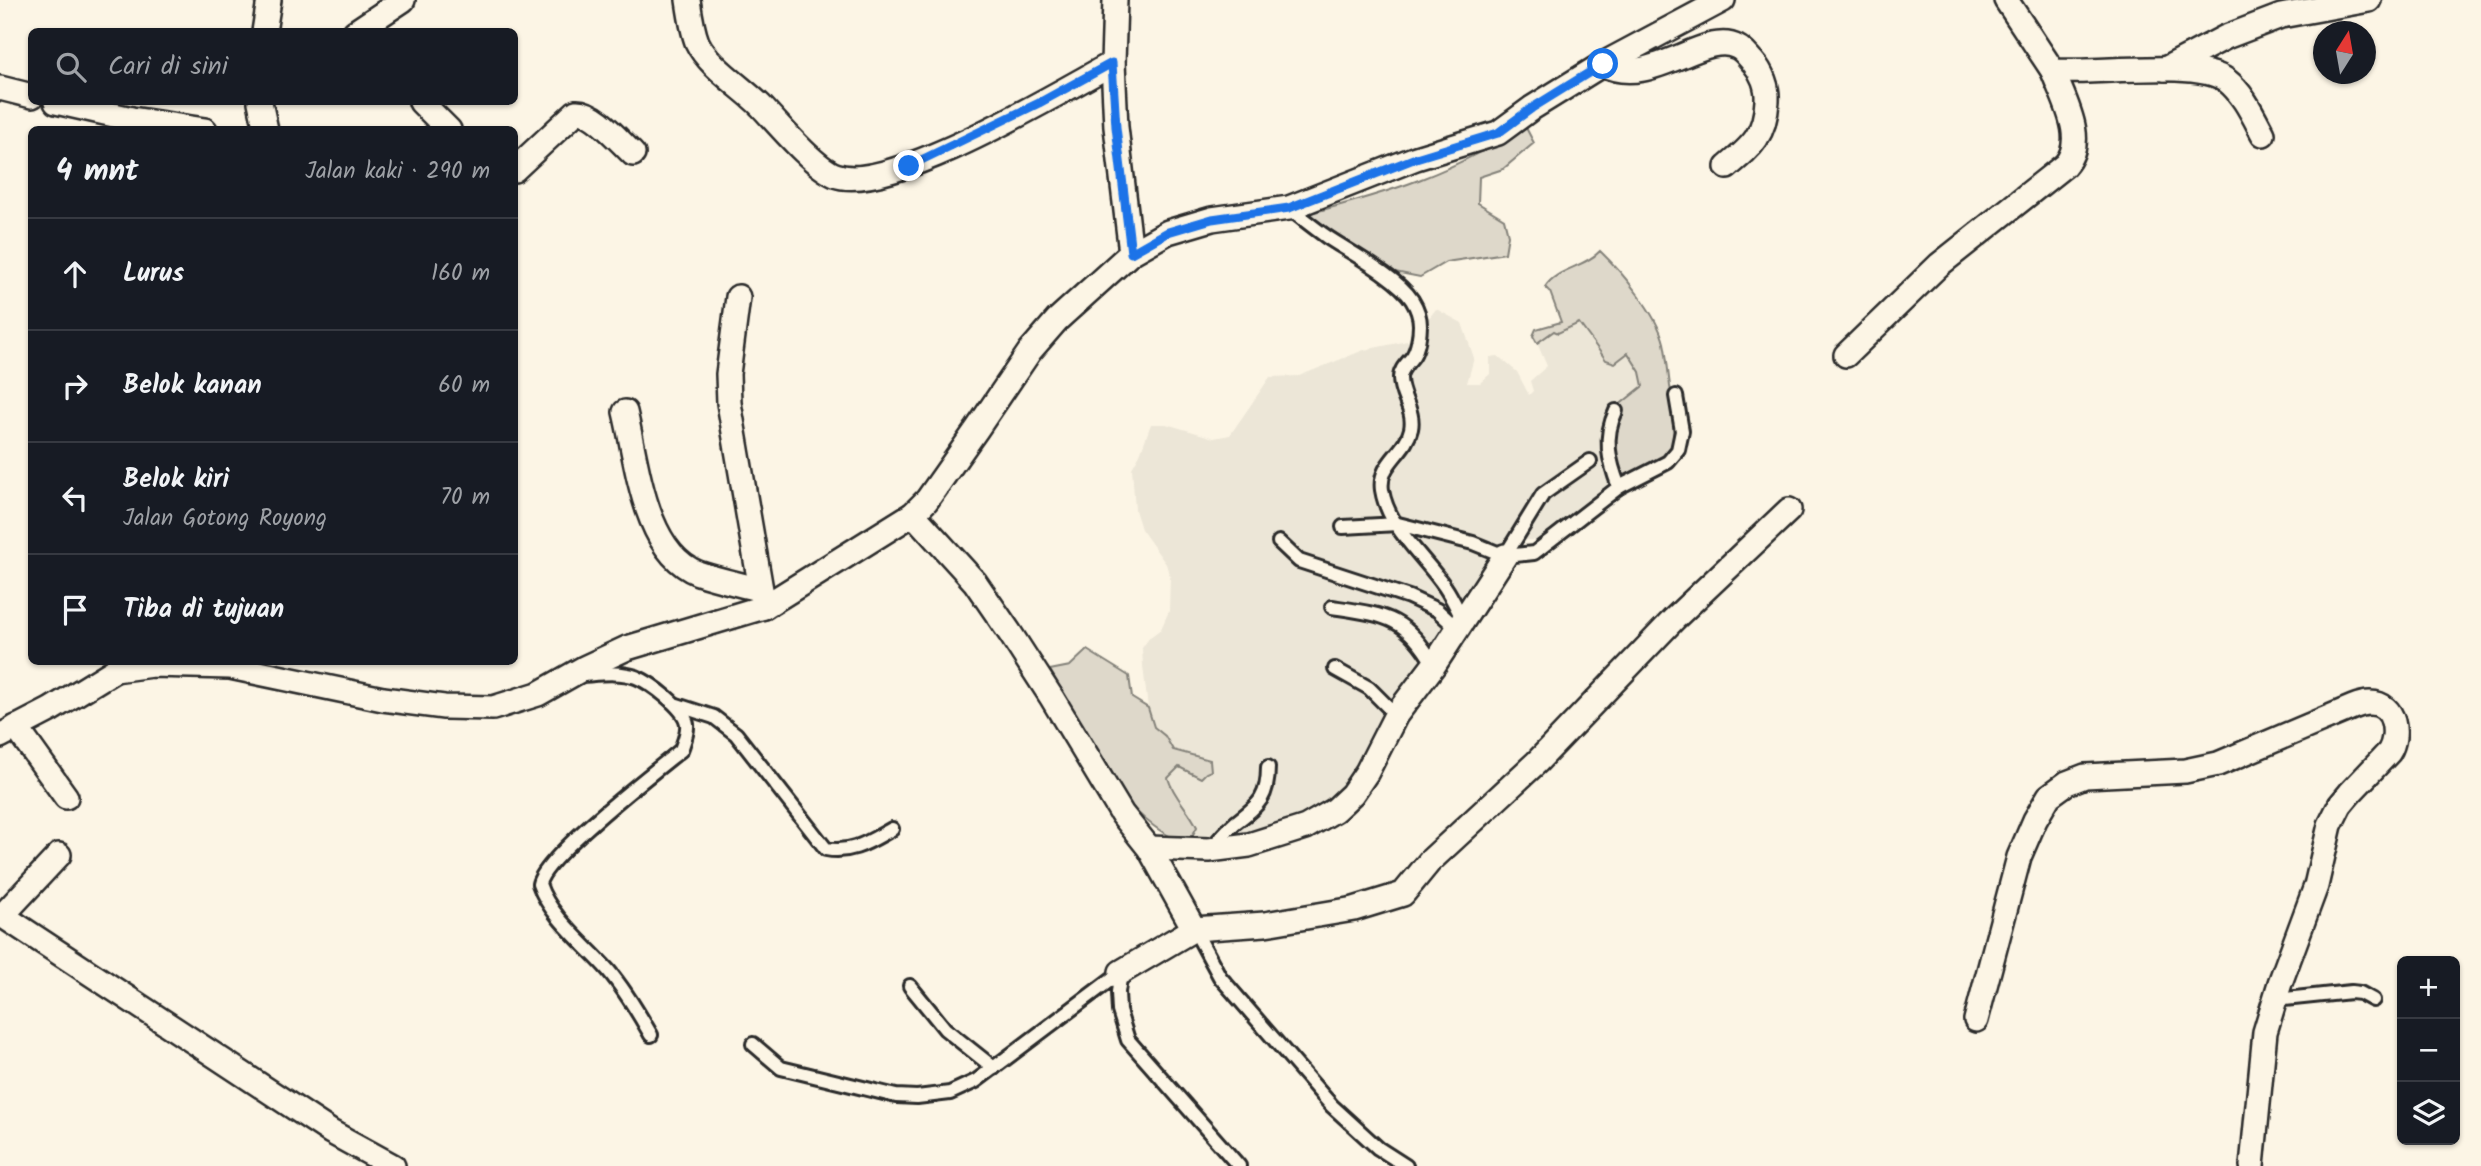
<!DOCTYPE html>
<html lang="id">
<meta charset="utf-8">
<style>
:root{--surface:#171b24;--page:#242831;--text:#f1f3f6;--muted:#9ea1a6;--line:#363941}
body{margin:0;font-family:Kalam,sans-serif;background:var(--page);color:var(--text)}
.controls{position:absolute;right:21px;bottom:21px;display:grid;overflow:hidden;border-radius:10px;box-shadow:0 2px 5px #0004}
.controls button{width:63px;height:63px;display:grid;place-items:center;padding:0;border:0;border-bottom:2px solid var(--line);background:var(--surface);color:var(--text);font:35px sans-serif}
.compass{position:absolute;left:2313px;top:21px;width:63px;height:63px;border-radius:50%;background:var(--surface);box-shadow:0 2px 5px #0004;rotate:11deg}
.stop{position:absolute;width:21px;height:21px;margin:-16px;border:5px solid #1a73e8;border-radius:50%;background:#fff}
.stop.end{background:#1a73e8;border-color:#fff;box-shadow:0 2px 7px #0008}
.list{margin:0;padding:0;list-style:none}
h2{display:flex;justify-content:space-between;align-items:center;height:91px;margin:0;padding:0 28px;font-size:30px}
h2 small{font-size:23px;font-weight:400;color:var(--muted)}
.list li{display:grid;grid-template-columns:46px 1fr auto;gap:21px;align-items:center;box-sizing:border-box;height:112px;padding:0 28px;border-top:2px solid var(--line)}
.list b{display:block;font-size:26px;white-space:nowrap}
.list p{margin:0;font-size:23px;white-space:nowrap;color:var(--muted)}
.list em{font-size:23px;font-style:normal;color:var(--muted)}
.icon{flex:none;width:38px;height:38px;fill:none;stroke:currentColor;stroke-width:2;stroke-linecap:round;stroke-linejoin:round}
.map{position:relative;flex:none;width:2481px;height:1166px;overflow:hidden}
.search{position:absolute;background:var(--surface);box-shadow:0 2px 5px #0004;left:28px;top:28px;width:490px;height:77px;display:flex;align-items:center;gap:18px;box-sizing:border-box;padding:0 24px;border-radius:10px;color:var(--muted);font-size:26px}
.panel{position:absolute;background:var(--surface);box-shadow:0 2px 5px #0004;left:28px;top:126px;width:490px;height:539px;border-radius:10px}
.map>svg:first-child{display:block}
.built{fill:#ece6d7}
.green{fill:#ded8ca;stroke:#84827a;stroke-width:2}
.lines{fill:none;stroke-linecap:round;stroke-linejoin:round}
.service-casing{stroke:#2b2b2b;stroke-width:18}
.minor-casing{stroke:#2b2b2b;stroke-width:28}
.service{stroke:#fcf5e5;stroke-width:12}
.minor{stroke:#fcf5e5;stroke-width:23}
.route{stroke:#1a73e8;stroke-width:9}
</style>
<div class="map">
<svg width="2481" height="1166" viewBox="0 0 2481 1166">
<rect width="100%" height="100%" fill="#fcf5e5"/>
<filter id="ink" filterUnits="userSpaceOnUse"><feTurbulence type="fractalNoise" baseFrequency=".0143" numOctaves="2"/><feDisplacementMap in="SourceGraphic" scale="14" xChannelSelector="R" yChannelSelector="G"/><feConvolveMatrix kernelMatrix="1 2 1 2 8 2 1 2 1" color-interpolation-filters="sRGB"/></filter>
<g filter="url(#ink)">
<!-- built -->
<path class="built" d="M 1436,309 L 1462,323 L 1474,358 L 1467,383 L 1480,383 L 1490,374 L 1490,357 L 1498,356 L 1517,372 L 1529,395 L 1533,391 L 1530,381 L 1547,366 L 1537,343 L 1554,331 L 1566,330 L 1579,322 L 1606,360 L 1628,353 L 1640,372 L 1643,386 L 1618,406 L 1621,476 L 1606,492 L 1546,541 L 1510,539 L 1361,773 L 1327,808 L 1242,837 L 1190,840 L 1197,827 L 1191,815 L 1185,810 L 1172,792 L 1168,778 L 1179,767 L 1201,778 L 1211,772 L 1210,760 L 1173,750 L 1165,736 L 1154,727 L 1148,708 L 1143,666 L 1142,648 L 1150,637 L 1161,629 L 1169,611 L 1170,577 L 1166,564 L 1141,529 L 1135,510 L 1132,468 L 1140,454 L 1151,424 L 1166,424 L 1214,438 L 1230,435 L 1270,377 L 1299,376 L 1364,350 L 1412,340 Z"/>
<!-- green -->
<g class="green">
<path d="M 1524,124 L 1534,143 L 1503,169 L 1479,177 L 1478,203 L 1504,219 L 1508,235 L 1505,253 L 1446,262 L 1420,277 L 1395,272 L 1307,214 C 1384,194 1459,172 1524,124 Z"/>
<path d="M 1600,251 C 1622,272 1657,314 1664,343 C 1667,357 1668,372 1670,386 C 1674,409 1676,432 1670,455 L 1627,478 L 1621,476 L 1613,450 L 1618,406 L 1643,386 L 1640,372 L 1628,353 L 1615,363 L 1606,360 L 1579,323 L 1558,333 L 1554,331 L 1537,343 L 1533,336 L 1536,329 L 1561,322 L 1550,292 L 1545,287 C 1557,268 1584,268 1600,251 Z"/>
<path d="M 1087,650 L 1129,676 L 1132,698 L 1148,708 L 1154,727 L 1165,736 L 1173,750 L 1210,760 L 1211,771 L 1206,773 L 1201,778 L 1179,767 L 1168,778 C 1174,798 1189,809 1197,827 L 1190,840 C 1169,844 1136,813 1124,797 C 1097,757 1075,712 1050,670 L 1070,666 Z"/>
</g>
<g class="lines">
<!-- service casing -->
<g class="service-casing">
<g id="service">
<path d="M 1289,208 C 1302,218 1314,228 1327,237 C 1351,253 1397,277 1412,300 C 1417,308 1420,316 1420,325 C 1420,334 1418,348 1413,356 C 1408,363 1400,369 1400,378 C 1400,397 1415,410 1411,429 C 1406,453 1378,463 1382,490 C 1388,528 1425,557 1445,587 C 1452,597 1457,609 1463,620"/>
<path d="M 1616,411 C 1603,438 1609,461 1619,487"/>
<path d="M 1343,527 L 1398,524 L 1473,543 L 1505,556 L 1534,553 L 1619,487 L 1668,462 L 1678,450 L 1682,431 L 1676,396"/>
<path d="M 1279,542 L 1299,561 L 1409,597 L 1437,610 L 1452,624 L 1456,631"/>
<path d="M 1505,556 L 1543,494 L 1590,461"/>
<path d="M 1332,607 C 1385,615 1406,616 1434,665"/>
<path d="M 1335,669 L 1369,688 L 1396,715"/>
<path d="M 582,675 C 598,674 620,671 636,677 C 651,683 685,708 687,724 C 688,733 684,741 681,750 C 655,771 544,857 539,884 C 550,917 585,944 608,970 C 625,990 638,1012 651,1035"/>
<path d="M 677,705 L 714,717 L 736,734 L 826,849 C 852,854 870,841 892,829"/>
<path d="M 1212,848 C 1219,839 1227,830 1235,823 C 1258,805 1268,799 1268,767"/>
<path d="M 1194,929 L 1220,977 L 1332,1106 L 1378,1148 L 1406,1166"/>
<path d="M 1121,972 L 1118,992 L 1119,1011 L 1128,1040 L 1239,1166"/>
<path d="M 910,986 L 945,1029 L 994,1068"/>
<path d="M 2275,1000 L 2351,992 L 2360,993 L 2373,1000"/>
<path d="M 753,1044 L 781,1068 L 896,1096 L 917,1097 L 950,1093 L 976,1081 L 1121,972"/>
</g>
</g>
<!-- minor casing -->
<g class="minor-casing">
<g id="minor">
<path d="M 688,0 C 690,14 692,29 697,42 C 708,66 742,87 761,106 C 778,124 813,166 835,175 C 888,196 1061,91 1113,63"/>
<path d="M 1115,0 L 1113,63 L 1116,127 L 1131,253"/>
<path d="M 2006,0 L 2053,71 C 2092,74 2198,59 2226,80 C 2243,93 2253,115 2263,134"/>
<path d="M 264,32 L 269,0"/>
<path d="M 355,32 L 403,0"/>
<path d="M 1603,64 C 1649,90 1705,29 1737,47 C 1744,50 1748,57 1753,62 C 1762,72 1768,87 1767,101 C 1765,136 1752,146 1727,167"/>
<path d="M 2165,69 L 2226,37 L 2281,16 L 2369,0"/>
<path d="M 0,88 L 32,96"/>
<path d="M 56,102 L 132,119 L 205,130"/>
<path d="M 260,102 L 266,130"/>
<path d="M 421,102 L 449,130"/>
<path d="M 514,170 L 576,112 C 594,110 620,142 633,154"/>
<path d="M 738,297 L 728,374 L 729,403 L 764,607"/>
<path d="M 1846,355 L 1939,265 L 2065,165 C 2088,139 2063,99 2053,71"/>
<path d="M 625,412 C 637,461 644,552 698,573 C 718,580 740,584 761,590"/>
<path d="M 913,514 L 975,582 L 1010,633 L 1052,698 L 1122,814 L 1149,848 L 1194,929 L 1121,972"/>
<path d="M 115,670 L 152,665 L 230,667 L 383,699 L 444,707 L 493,708 L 538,694 L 584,668 L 627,648 L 764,607 L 913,514 L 927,500 L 977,429 L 1030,351 L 1057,320 L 1131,253 L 1168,232 L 1212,219 L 1289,208 L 1416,158 L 1498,133 L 1532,108 L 1603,64 L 1723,0"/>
<path d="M 16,727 L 66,797"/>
<path d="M 0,736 L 50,710 L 115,670 L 121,662"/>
<path d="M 1149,848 L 1209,850 L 1249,845 L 1306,827 L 1335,810 L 1352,794 L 1367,772 L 1396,715 L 1434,665 L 1505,556"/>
<path d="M 0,914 L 331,1132 L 393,1166"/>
<path d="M 2,916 L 59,855"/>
<path d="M 1194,929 L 1265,924 L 1354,909 L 1403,894 L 1430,861 L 1537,762 L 1674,619 L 1789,510"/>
<path d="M 1976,1020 L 2019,857 L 2035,820 L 2049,796 L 2067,783 L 2085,776 L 2185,771 L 2218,764 L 2353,707 C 2358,705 2365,703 2370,703 C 2396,703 2399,736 2389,752 L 2350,793 L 2340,805 L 2330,825 L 2316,886 L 2280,983 L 2265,1032 L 2252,1166"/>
</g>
</g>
<!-- service -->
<use href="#service" class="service"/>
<!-- minor -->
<use href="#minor" class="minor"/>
</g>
</g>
<g class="lines" filter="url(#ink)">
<!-- route -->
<path class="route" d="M 909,166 L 1039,103 L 1112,63 L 1116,127 L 1131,253 L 1168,232 L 1212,219 L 1289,208 L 1416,158 L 1498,133 L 1532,108 L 1603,64"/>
</g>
</svg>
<div class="controls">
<button>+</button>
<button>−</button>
<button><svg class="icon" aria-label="layers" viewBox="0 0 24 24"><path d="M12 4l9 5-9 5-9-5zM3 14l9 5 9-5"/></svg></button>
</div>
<svg class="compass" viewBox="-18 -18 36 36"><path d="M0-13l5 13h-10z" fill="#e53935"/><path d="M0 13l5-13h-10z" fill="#9ea1a6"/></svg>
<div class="stop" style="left:1603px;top:64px"></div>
<div class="stop end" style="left:909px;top:166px"></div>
<div class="search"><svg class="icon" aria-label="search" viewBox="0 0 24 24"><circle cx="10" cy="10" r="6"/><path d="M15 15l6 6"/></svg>Cari di sini</div>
<section class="panel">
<h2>4 mnt<small>Jalan kaki · 290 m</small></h2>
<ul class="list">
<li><svg class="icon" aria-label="ahead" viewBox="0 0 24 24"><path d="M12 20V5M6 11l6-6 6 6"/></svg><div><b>Lurus</b></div><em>160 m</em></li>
<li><svg class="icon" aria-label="right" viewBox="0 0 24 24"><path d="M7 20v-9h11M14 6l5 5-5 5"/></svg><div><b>Belok kanan</b></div><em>60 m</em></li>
<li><svg class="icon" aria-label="left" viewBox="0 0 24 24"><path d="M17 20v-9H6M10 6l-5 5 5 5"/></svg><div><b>Belok kiri</b><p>Jalan Gotong Royong</p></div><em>70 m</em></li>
<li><svg class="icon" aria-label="arrive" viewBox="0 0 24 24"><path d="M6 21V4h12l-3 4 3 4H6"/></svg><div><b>Tiba di tujuan</b></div></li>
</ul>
</section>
</div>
